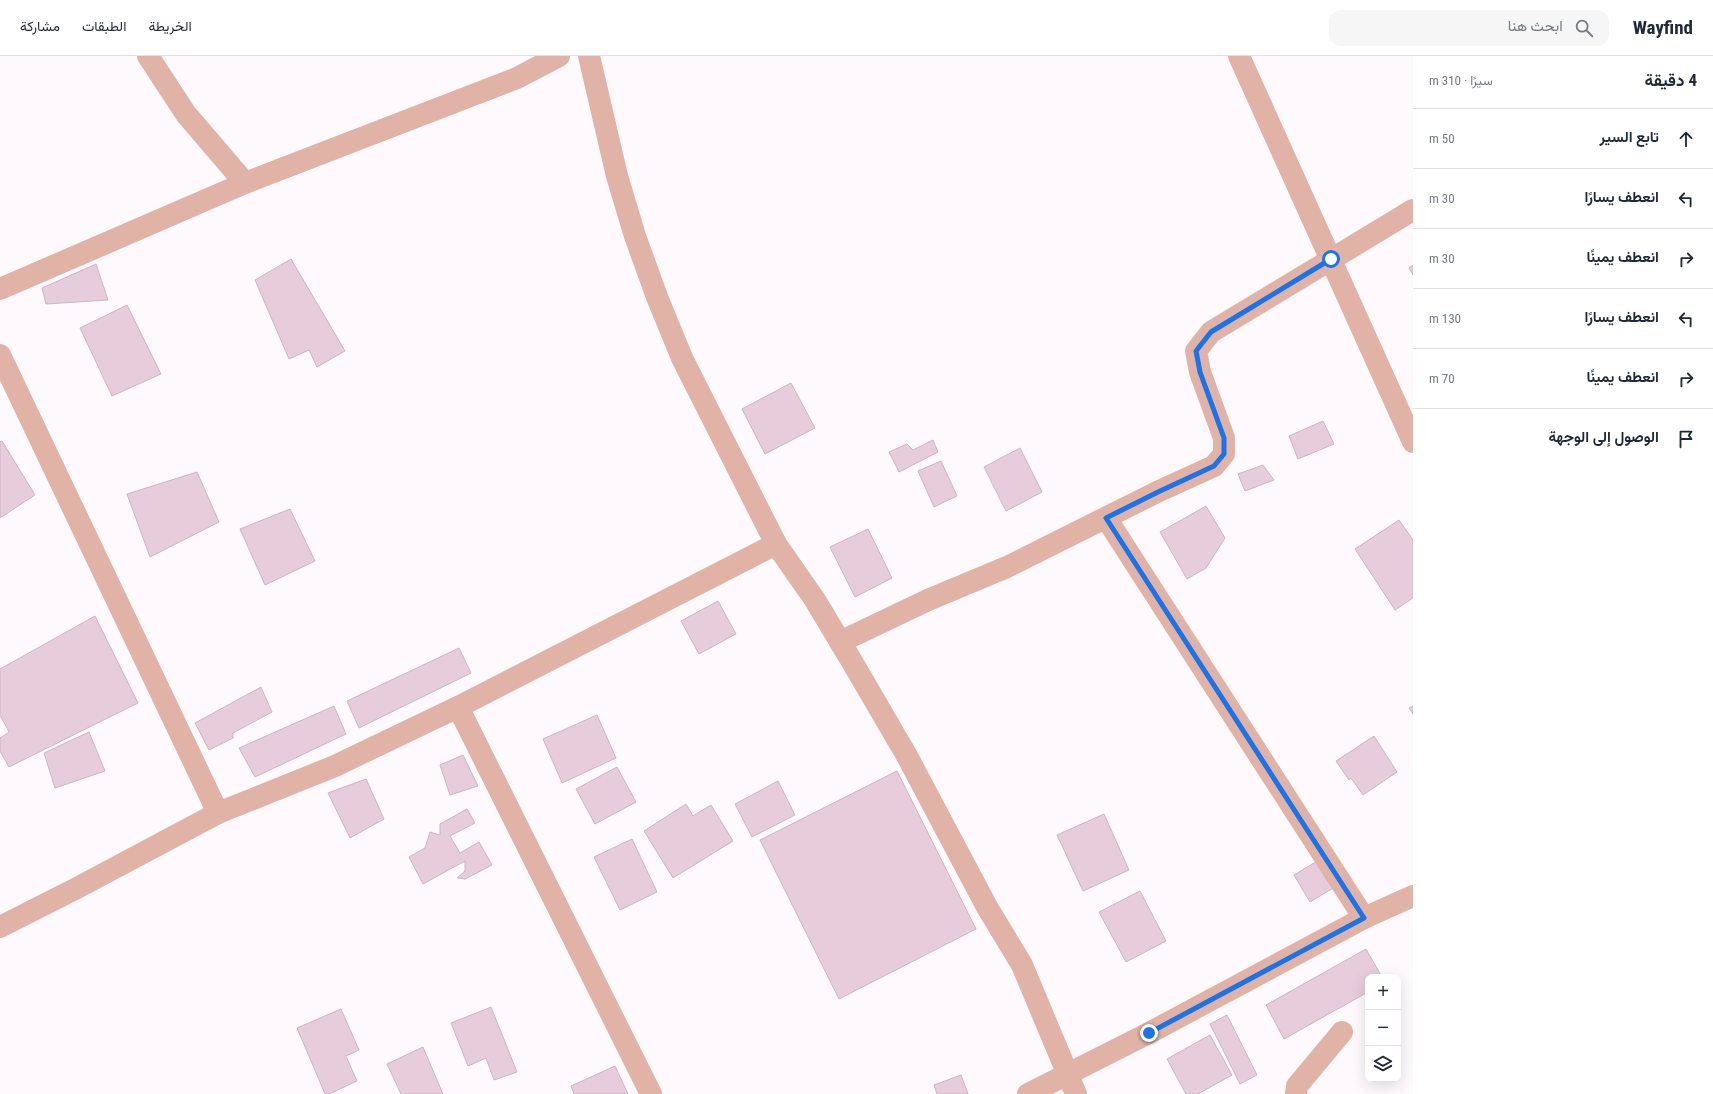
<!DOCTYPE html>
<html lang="ar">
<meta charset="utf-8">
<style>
:root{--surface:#fff;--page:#f6f6f7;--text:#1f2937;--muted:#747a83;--line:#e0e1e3}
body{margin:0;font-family:"Roboto Condensed",Vazirmatn,sans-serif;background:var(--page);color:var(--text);direction:rtl}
.controls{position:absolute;right:12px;bottom:12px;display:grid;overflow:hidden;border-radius:8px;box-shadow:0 4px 16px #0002}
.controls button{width:36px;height:36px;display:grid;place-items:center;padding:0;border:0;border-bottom:1px solid var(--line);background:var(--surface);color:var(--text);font:20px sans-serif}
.stop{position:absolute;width:12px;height:12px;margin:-9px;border:3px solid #1a73e8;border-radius:50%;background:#fff}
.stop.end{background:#1a73e8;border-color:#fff;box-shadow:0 1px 4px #0008}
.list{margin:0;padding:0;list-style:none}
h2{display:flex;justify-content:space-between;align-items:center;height:52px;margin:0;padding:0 16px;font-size:17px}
h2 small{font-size:13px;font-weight:400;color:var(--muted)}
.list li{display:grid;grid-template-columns:26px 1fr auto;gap:12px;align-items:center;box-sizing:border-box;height:60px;padding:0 16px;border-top:1px solid var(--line)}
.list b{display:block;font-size:15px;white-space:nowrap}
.list em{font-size:13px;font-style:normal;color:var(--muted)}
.icon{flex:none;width:22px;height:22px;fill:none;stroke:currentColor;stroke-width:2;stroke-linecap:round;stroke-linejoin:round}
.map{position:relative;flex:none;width:1413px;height:1038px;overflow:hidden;direction:ltr}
header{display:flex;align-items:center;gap:24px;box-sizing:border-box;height:56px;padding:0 20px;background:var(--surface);border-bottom:1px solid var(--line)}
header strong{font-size:19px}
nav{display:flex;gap:22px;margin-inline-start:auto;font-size:14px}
.search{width:280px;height:36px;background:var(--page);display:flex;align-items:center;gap:10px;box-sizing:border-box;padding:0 14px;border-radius:12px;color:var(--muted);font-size:15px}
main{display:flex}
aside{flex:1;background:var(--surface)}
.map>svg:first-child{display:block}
.building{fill:#e7ccdb;stroke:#cfb4c2}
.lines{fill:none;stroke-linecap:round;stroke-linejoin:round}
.minor{stroke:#e0b3a6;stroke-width:22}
.route{stroke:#1a73e8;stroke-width:5}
</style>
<header>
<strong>Wayfind</strong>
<div class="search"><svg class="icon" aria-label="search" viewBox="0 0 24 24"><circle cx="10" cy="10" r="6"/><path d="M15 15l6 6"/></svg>ابحث هنا</div>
<nav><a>الخريطة</a><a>الطبقات</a><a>مشاركة</a></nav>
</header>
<main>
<aside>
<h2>4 دقيقة<small>سيرًا · 310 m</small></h2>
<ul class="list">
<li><svg class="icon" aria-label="ahead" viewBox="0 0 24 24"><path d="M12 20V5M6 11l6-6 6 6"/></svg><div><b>تابع السير</b></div><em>50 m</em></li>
<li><svg class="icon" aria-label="left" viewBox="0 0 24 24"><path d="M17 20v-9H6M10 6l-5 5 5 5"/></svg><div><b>انعطف يسارًا</b></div><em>30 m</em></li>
<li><svg class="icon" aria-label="right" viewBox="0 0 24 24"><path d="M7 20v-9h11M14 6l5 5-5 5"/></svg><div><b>انعطف يمينًا</b></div><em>30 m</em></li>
<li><svg class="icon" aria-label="left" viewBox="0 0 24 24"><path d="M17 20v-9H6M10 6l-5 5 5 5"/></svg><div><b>انعطف يسارًا</b></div><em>130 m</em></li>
<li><svg class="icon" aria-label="right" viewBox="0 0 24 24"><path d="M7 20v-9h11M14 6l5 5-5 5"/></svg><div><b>انعطف يمينًا</b></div><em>70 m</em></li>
<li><svg class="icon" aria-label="arrive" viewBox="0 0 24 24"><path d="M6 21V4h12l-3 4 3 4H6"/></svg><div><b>الوصول إلى الوجهة</b></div></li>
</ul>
</aside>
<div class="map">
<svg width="1413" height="1038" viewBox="0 0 1413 1038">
<rect width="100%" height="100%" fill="#fdf9fd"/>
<!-- building -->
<g class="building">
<path d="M 291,203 L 345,295 L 317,311 L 309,294 L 289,303 L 255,224 Z"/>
<path d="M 96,208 L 108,244 L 46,248 L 42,232 Z"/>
<path d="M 1413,209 L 1413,219 L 1409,212 Z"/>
<path d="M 127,249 L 161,318 L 112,340 L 80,272 Z"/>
<path d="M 791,327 L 815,372 L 765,398 L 742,353 Z"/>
<path d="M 1323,365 L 1334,388 L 1298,403 L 1289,380 Z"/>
<path d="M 933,384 L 938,396 L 899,416 L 889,396 L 907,388 L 913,394 Z"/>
<path d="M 2,385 L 35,439 L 0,462 L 0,386 Z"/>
<path d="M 1020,392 L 1042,436 L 1006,455 L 984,411 Z"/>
<path d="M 941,405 L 957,440 L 934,451 L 918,415 Z"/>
<path d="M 1263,409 L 1274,424 L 1245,435 L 1238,418 Z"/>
<path d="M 197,416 L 219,466 L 150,501 L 127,438 Z"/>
<path d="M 1206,450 L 1225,482 L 1206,512 L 1187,523 L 1160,476 Z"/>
<path d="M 290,453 L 315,505 L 265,529 L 240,473 Z"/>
<path d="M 1399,464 L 1413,484 L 1413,542 L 1395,554 L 1355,493 Z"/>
<path d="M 868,473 L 892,522 L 855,541 L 830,491 Z"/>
<path d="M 718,545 L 736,578 L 699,598 L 681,565 Z"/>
<path d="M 95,560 L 138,647 L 9,711 L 0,695 L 0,682 L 9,676 L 0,659 L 0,613 Z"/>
<path d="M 459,592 L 471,617 L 359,672 L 347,645 Z"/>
<path d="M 261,631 L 272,656 L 233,677 L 233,682 L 209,694 L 195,667 Z"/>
<path d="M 334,650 L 346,678 L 255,721 L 239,692 Z"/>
<path d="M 1413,650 L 1413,658 L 1409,652 Z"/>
<path d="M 597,659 L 616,702 L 562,727 L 543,683 Z"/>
<path d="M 89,676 L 105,715 L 55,732 L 44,697 Z"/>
<path d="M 1374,680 L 1397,716 L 1363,739 L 1351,722 L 1349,724 L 1336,705 Z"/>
<path d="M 463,699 L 478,730 L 450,739 L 440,709 Z"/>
<path d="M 617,711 L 636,746 L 595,768 L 576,733 Z"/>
<path d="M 897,715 L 976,873 L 839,943 L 760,784 Z"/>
<path d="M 366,723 L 384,763 L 350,782 L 328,737 Z"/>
<path d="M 778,725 L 795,759 L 752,781 L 735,748 Z"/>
<path d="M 686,748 L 693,760 L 711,749 L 733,785 L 673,822 L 644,775 Z"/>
<path d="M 467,753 L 475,767 L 450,780 L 460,797 L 479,786 L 492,809 L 465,823 L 457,822 L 465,815 L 465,805 L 423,828 L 409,801 L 425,792 L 430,776 L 440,779 L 440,768 Z"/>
<path d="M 1104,758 L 1129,814 L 1083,835 L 1057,779 Z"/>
<path d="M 632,783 L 657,836 L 620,854 L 594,801 Z"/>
<path d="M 1319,804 L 1335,831 L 1310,846 L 1294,819 Z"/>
<path d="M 1140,835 L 1166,885 L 1126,906 L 1099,856 Z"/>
<path d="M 1366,893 L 1382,921 L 1368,921 L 1368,936 L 1284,983 L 1266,949 Z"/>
<path d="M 491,951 L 517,1016 L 494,1024 L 486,1002 L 468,1010 L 451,967 Z"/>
<path d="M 341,953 L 359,994 L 346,1000 L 357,1025 L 329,1038 L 325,1038 L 297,972 Z"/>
<path d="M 1227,959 L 1257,1019 L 1240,1028 L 1210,968 Z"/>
<path d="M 1210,979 L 1232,1019 L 1198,1038 L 1186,1038 L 1167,1003 Z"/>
<path d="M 423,991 L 443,1038 L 401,1038 L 387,1008 Z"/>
<path d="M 615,1010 L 628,1038 L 574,1038 L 571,1030 Z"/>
<path d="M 961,1019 L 968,1038 L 937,1038 L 934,1029 Z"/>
</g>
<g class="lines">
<!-- minor -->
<g class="minor">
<path d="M 148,0 L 186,58 L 245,127"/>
<path d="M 589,0 L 617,120 L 635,180 L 657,241 L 682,302 L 776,488 L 815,544 L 854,609 L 907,700 L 987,851 L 1022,909 L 1076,1038"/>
<path d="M 1239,0 L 1413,386"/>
<path d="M 0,233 L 245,127 L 517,22 L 559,0"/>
<path d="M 0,299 L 218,757"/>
<path d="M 1106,462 L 1364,862"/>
<path d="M 840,586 L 928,544 L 1007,511 L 1157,436 L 1214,410 L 1224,398 L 1224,382 L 1200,316 L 1196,295 L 1211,276 L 1413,154"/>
<path d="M 458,651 L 651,1038"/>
<path d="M 0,871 L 77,832 L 218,757 L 335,710 L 458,651 L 776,488"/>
<path d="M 1028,1038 L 1149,977 L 1364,862 L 1413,840"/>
<path d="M 1296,1038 L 1297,1030 L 1342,976"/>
</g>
</g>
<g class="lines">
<!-- route -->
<path class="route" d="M 1149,977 L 1364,862 L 1106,462 L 1158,436 L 1214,410 L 1224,398 L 1224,382 L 1200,316 L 1196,295 L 1211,276 L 1331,203"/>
</g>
</svg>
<div class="controls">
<button>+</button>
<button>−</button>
<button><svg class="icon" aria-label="layers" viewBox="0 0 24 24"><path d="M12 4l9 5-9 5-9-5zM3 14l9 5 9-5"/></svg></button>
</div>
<div class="stop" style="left:1331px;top:203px"></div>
<div class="stop end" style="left:1149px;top:977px"></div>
</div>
</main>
